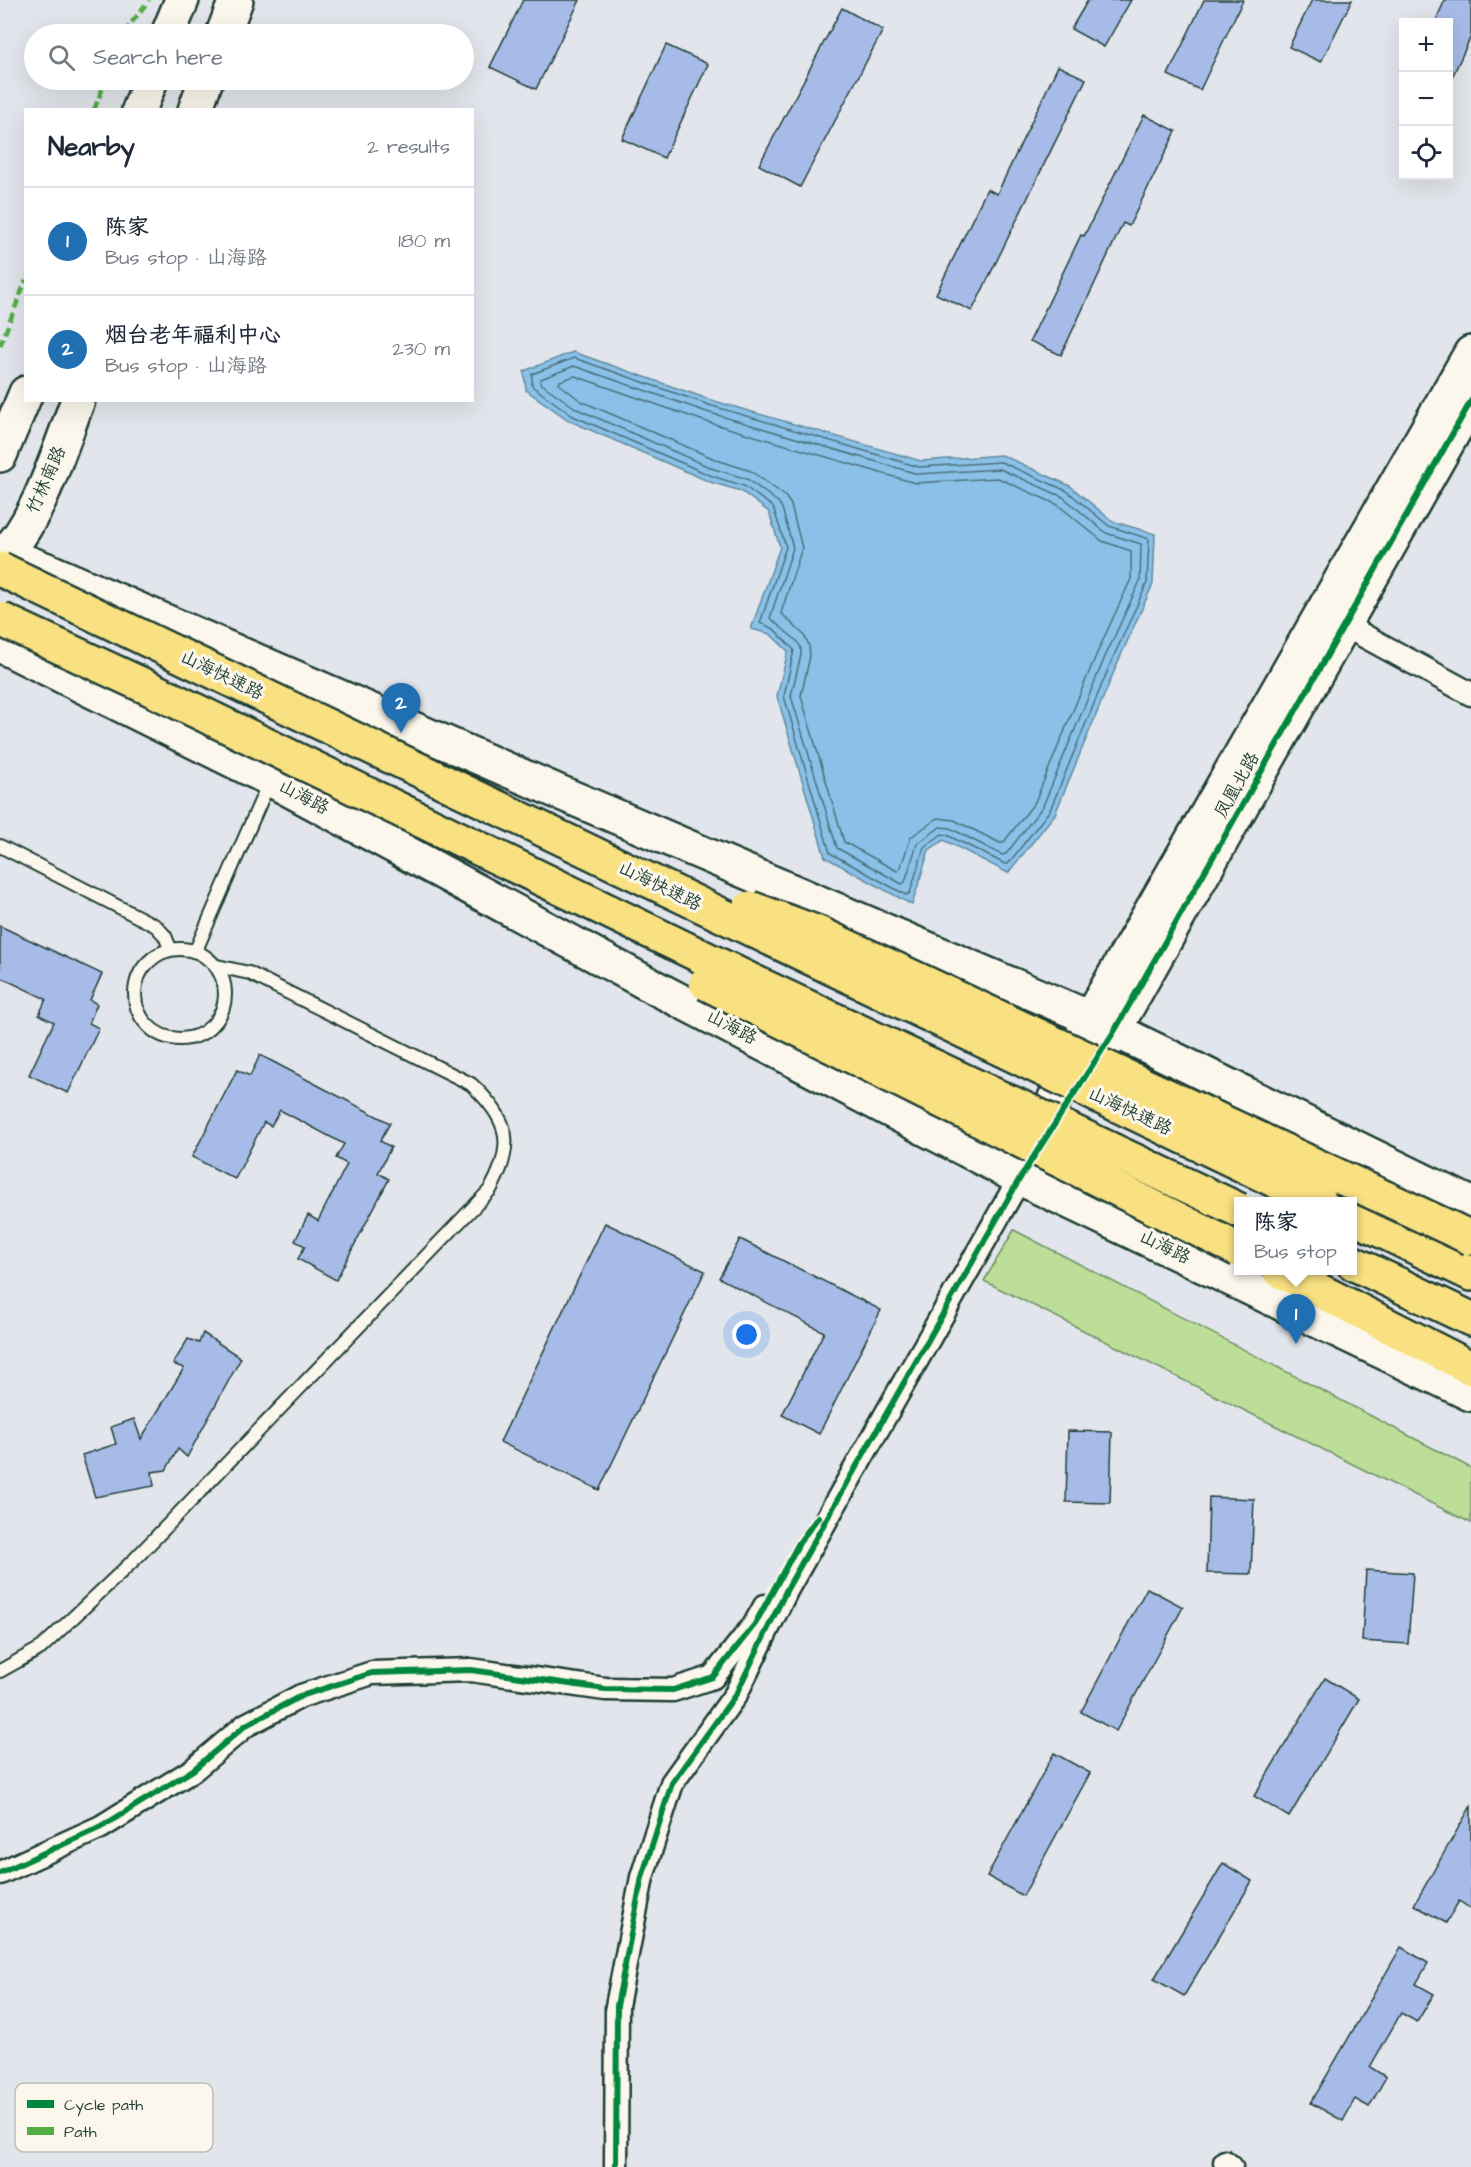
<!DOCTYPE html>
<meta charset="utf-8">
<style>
:root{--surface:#fff;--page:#f6f6f7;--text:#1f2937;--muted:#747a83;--line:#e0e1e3;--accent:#1f6fb2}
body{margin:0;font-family:"Architects Daughter","LXGW WenKai TC",sans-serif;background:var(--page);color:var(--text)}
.controls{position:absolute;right:18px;top:18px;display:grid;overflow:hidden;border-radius:0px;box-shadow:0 6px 24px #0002}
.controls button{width:54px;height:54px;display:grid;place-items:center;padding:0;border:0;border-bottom:2px solid var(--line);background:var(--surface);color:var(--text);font:30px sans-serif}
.you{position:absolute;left:747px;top:1335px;width:21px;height:21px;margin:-15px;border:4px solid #fff;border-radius:50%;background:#1a73e8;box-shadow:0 0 0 9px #1a73e833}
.badge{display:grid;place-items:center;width:39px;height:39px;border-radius:50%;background:var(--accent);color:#fff;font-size:20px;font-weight:700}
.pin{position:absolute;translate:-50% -50px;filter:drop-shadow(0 2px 3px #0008)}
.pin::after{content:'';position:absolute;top:32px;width:21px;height:18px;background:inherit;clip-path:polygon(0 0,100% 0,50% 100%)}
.popup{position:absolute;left:1234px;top:1197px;width:123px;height:78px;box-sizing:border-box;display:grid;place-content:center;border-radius:0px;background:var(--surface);filter:drop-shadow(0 2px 4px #0005);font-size:20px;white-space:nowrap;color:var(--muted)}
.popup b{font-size:22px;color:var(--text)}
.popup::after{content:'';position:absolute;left:50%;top:100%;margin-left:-12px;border:12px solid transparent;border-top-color:var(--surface)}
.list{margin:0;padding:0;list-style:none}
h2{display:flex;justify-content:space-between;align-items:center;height:78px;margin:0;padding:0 24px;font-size:26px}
h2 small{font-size:20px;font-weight:400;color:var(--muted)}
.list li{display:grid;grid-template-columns:39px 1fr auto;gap:18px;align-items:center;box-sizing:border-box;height:108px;padding:0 24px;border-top:2px solid var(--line)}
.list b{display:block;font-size:22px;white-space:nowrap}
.list p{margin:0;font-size:20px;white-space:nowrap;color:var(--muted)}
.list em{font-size:20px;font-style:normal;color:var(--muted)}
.icon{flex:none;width:33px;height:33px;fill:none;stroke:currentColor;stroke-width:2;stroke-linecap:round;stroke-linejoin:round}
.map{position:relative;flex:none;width:1471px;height:2167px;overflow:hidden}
.search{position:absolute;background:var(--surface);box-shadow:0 6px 24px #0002;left:24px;top:24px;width:450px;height:66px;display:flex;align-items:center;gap:15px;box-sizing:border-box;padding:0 21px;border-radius:33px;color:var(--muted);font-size:22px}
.panel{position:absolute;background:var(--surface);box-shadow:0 6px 24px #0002;left:24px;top:108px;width:450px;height:294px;border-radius:0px}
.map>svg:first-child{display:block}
.green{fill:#bcde98;stroke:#6e8e66;stroke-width:1.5}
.water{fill:#8bc0e8;stroke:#608ca0;stroke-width:1.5}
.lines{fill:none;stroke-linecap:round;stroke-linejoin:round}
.shore{stroke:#4a717c;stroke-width:1.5}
.building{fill:#a7bbe9;stroke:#1f3d34;stroke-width:1.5}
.lane-casing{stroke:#1f3d34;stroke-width:16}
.street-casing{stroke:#1f3d34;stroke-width:27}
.secondary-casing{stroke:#1f3d34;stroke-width:38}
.highway-casing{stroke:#1f3d34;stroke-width:38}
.lane{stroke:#fbf7ec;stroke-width:12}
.street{stroke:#fbf7ec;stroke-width:22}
.secondary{stroke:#fbf7ec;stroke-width:33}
.highway{stroke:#f9e181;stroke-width:33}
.highway-bridge-casing{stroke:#1f3d34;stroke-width:38;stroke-linecap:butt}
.highway-bridge{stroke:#f9e181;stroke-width:33}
.quiet{stroke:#52ad45;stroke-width:4.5;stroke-dasharray:9 4.5;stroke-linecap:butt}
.cycleway-casing{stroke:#fbf7ec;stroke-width:10}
.cycleway{stroke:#00873e;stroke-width:6}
.labels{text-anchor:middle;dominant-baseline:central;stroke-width:6;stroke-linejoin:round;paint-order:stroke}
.street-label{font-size:18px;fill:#1f3d34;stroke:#fbf7ec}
.key{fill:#fbf7ec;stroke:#b9bfb5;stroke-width:1.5}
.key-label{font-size:16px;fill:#1f3d34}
</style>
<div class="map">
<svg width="1471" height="2167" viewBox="0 0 1471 2167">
<rect width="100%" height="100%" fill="#e2e5eb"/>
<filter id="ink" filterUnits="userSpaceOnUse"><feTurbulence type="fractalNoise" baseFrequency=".0167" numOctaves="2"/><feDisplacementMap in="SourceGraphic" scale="12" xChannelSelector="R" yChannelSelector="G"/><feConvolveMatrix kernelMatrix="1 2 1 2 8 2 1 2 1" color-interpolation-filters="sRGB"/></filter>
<g filter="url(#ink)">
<!-- green -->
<path class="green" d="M 1014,1230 L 1471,1468 L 1471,1523 L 984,1281 Z"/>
<!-- water -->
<path class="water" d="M 573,352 L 711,400 L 921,461 L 1002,455 L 1070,486 L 1112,521 L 1155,534 L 1153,584 L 1118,662 L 1055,814 L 1008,873 L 944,840 L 929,850 L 912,905 L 825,857 L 777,696 L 788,651 L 770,634 L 751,629 L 780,547 L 769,512 L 741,491 L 710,482 L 570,421 L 526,390 L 524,371 Z"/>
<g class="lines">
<!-- shore -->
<g class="shore">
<path d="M 574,358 L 709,405 L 919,467 L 1001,462 L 1067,491 L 1109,526 L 1149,539 L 1147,583 L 1112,660 L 1050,810 L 1008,864 L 1005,864 L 947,835 L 942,834 L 924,847 L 910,893 L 906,895 L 830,853 L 784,696 L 794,650 L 774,629 L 760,623 L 786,547 L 773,507 L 744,486 L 712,476 L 573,416 L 532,386 L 532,374 Z"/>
<path d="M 574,366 L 707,412 L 918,474 L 1000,469 L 1063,497 L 1106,533 L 1141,544 L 1140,581 L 1105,657 L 1043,806 L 1006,854 L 1002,855 L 950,828 L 940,827 L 917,844 L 905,882 L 902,884 L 837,848 L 791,696 L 801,655 L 801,648 L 797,641 L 770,618 L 793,548 L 782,508 L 778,502 L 747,479 L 714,469 L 577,409 L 540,383 L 541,379 Z"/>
<path d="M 575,376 L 704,421 L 915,483 L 998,478 L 1058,505 L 1102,541 L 1131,551 L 1131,579 L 1097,653 L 1035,802 L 1003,843 L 1000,843 L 954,820 L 938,818 L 911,837 L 900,869 L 897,871 L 844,842 L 801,696 L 810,656 L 809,645 L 804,635 L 781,613 L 802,548 L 791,505 L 785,496 L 751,471 L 717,460 L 581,401 L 559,384 L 560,381 Z"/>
</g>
</g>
<!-- building -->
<g class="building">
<path d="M 523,0 L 580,0 L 536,89 L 490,67 Z"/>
<path d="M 1088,0 L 1131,0 L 1104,47 L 1071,29 Z"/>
<path d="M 1204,0 L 1243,0 L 1200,90 L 1168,75 Z"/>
<path d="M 1312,0 L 1352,0 L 1321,62 L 1289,47 Z"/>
<path d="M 1445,0 L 1471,0 L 1471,36 L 1449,84 L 1449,22 L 1435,22 Z"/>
<path d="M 842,8 L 883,30 L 800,187 L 759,165 Z"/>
<path d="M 666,45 L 708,64 L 664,158 L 622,139 Z"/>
<path d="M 1058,66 L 1086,79 L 972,311 L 936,294 L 987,189 L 997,194 Z"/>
<path d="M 1144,115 L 1176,131 L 1129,226 L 1123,223 L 1061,355 L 1030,341 L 1081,235 L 1084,236 Z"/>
<path d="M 0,926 L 102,974 L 90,1000 L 97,1004 L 89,1023 L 99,1028 L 68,1093 L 29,1075 L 54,1022 L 39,1015 L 46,999 L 0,977 Z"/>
<path d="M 260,1055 L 390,1123 L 380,1141 L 391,1147 L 378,1173 L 389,1179 L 336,1280 L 298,1259 L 305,1246 L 295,1241 L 308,1215 L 318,1221 L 347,1164 L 336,1158 L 344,1144 L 280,1110 L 271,1126 L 264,1122 L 235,1179 L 192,1157 L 237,1070 L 250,1076 Z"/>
<path d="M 605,1223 L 705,1271 L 599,1490 L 500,1442 Z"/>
<path d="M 740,1239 L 881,1310 L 819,1434 L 782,1415 L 824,1332 L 719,1278 Z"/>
<path d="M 203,1333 L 241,1358 L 187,1457 L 178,1449 L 166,1470 L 152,1472 L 154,1486 L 95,1497 L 82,1455 L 116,1444 L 111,1427 L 134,1419 L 141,1439 L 184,1368 L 173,1364 L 188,1339 L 199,1343 Z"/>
<path d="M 1068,1431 L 1112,1432 L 1110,1503 L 1066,1502 Z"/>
<path d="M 1209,1497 L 1254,1499 L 1251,1574 L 1207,1573 Z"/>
<path d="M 1366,1570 L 1413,1573 L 1408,1644 L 1362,1641 Z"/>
<path d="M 1147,1588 L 1183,1607 L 1116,1731 L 1081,1712 Z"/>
<path d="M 1325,1678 L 1359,1699 L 1289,1817 L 1254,1796 Z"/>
<path d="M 1054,1753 L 1090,1773 L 1023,1896 L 987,1876 Z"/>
<path d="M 1471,1806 L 1471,1909 L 1459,1901 L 1446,1923 L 1414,1905 Z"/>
<path d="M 1223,1863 L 1252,1881 L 1184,1996 L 1154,1979 Z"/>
<path d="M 1401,1947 L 1428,1963 L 1416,1984 L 1434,1994 L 1417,2022 L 1401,2013 L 1370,2067 L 1386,2077 L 1369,2107 L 1355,2099 L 1343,2121 L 1311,2103 Z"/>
</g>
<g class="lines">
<!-- lane casing -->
<g class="lane-casing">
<g id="lane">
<path d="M 0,846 L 156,926 L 165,936 L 170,948"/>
<circle cx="180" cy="994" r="45"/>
<path d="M 196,950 L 270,780"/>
<path d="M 0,1671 L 41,1648 L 135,1559 L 490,1190 C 516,1144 509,1119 471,1084 L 249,973 L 217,966"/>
</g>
</g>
<!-- street casing -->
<g class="street-casing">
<g id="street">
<path d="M 1344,625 L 1471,694"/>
<path d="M 0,1873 L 101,1827 L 193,1770 L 246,1725 L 301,1696 L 372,1673 L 471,1670 L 605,1689 L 673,1690 L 713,1677 L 755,1624 L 765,1606"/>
<path d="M 1225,2162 L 1231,2167"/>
<path d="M 616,2167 L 617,2006 L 642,1877 L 672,1783 L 736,1694 L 787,1589 L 1020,1178"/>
</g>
</g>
<!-- secondary casing -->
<g class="secondary-casing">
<g id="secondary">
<path d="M 168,34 L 182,0"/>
<path d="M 223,34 L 236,0"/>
<path d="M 139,110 L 151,80"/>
<path d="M 195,110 L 206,80"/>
<path d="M 0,455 L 26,393"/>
<path d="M 0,552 L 47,570 L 561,793 L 1090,1018 L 1471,1204"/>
<path d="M 0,558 C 36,528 61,445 78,400"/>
<path d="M 0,645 L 270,779 L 654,987 L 1020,1178 L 1471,1394"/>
<path d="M 1104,1048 L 1471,401"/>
<path d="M 1035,1144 L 1090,1018 L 1471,353"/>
</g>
</g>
<!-- highway casing -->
<g class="highway-casing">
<g id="highway">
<path d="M 1353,1217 L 1471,1274"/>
<path d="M 1353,1263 L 1471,1319"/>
<path d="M 1279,1270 L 1471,1368"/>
</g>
</g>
<!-- lane -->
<use href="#lane" class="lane"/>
<!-- street -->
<use href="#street" class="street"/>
<!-- secondary -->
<use href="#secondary" class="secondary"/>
<!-- highway -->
<use href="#highway" class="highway"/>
<!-- highway-bridge casing -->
<g class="highway-bridge-casing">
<g id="highway-bridge">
<path d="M 0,569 L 1320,1202"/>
<path d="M 0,619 L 147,687 L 752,981 L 1239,1210"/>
<path d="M 750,908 L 818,933 L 1471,1238"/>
<path d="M 706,983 L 1239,1250"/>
</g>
</g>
<!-- highway-bridge -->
<use href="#highway-bridge" class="highway-bridge"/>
<!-- quiet -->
<g class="quiet">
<path d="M 125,34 L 129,26 L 149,0"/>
<path d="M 94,110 L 106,80"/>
<path d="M 0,346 L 26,280"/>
</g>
<!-- cycleway casing -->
<g class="cycleway-casing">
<g id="cycleway">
<path d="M 0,1873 L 101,1827 L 193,1770 L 246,1725 L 301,1696 L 372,1673 L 471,1670 L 605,1689 L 673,1690 L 713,1677 L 755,1624 L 799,1543 L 818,1517"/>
<path d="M 616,2167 L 617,2006 L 642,1877 L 672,1783 L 736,1694 L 787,1589 L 1020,1178 L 1115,1030 L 1471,401"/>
</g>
</g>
<!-- cycleway -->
<use href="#cycleway" class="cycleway"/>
</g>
</g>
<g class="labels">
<!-- street labels -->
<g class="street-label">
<text transform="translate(46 480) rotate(-66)">竹林南路</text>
<text transform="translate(222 675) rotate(26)">山海快速路</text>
<text transform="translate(1237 785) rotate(-61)">凤凰北路</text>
<text transform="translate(304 797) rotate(28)">山海路</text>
<text transform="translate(660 886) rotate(26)">山海快速路</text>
<text transform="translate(732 1027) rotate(28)">山海路</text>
<text transform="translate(1130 1111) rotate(25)">山海快速路</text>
<text transform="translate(1165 1247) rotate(26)">山海路</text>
</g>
</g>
<!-- legend -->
<rect x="15" y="2083" width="198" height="69" rx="9" class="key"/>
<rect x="27" y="2100" width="27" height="8" fill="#00873e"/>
<rect x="27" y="2127" width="27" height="8" fill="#52ad45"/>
<g class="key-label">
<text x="64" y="2110">Cycle path</text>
<text x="64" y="2137">Path</text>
</g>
</svg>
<div class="controls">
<button>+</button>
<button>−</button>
<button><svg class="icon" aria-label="locate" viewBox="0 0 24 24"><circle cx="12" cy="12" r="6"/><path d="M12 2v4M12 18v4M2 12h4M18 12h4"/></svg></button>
</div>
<div class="you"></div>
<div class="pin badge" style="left:1296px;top:1344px">1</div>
<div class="popup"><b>陈家</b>Bus stop</div>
<div class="pin badge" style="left:401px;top:733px">2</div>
<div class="search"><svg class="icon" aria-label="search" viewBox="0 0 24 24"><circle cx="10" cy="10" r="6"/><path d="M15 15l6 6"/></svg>Search here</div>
<section class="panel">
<h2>Nearby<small>2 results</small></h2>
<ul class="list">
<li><span class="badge">1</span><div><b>陈家</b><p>Bus stop · 山海路</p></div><em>180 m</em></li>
<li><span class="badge">2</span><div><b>烟台老年福利中心</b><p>Bus stop · 山海路</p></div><em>230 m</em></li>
</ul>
</section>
</div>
